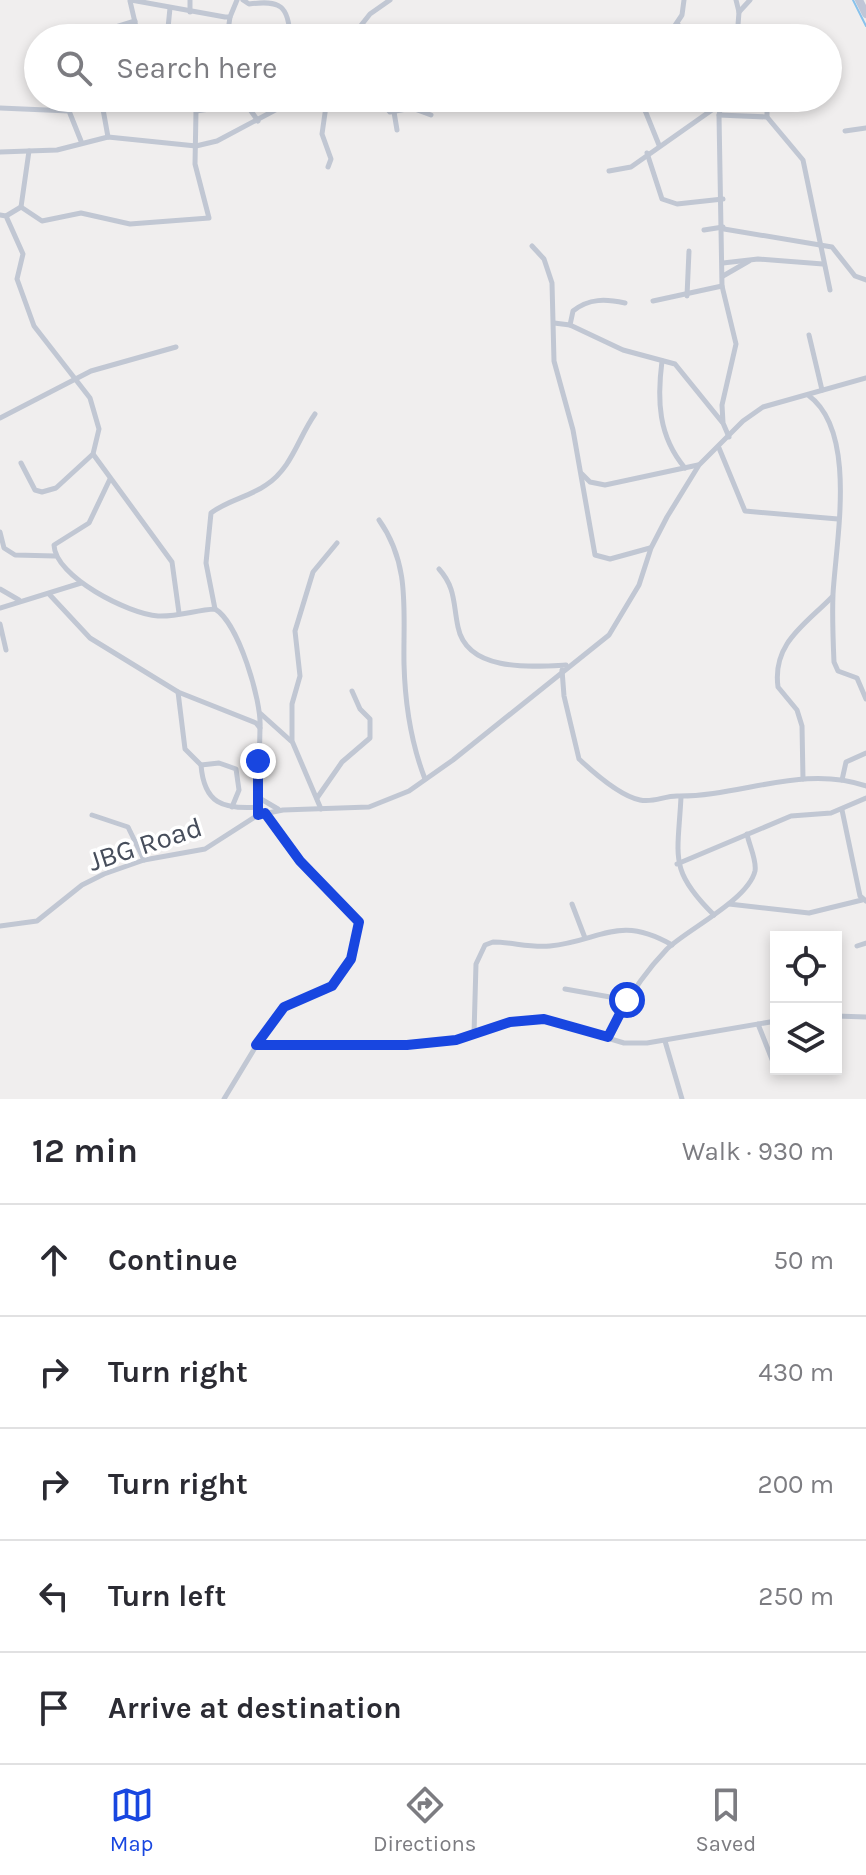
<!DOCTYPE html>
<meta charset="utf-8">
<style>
:root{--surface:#fff;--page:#f2f2f3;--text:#2b2b33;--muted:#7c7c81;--line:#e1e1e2;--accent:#1846e0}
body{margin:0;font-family:Karla,sans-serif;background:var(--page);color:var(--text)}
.controls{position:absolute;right:24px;bottom:24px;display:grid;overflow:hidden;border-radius:0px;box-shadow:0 4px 12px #0003}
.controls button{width:72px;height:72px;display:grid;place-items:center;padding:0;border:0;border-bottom:2px solid var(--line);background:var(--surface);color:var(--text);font:40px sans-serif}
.stop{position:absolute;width:24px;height:24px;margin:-18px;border:6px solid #1846e0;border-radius:50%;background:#fff}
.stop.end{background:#1846e0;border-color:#fff;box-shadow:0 2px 8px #0008}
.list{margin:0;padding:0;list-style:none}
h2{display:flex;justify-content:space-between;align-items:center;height:104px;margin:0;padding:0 32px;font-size:34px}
h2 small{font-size:26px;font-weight:400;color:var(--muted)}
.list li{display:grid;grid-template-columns:52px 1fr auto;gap:24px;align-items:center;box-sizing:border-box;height:112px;padding:0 32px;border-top:2px solid var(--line)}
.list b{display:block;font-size:30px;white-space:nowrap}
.list em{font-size:26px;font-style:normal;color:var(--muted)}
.icon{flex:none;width:44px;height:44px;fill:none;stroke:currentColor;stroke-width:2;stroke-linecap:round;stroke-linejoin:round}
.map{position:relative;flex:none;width:866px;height:1099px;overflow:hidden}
.search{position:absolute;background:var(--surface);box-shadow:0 4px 12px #0003;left:24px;right:24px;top:24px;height:88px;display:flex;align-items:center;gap:20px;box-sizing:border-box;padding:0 28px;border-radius:44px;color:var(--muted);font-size:30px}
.sheet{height:664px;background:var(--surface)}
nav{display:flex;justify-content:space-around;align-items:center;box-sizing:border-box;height:112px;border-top:2px solid var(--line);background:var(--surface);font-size:22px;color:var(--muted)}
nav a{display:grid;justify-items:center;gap:4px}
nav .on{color:var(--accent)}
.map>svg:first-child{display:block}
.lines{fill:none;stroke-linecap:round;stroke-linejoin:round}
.stream{stroke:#88c2ec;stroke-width:2}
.minor{stroke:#c1c7d3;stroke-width:5}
.secondary{stroke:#c0c6d7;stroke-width:8}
.route{stroke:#1846e0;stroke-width:10}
.labels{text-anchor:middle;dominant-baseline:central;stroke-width:7;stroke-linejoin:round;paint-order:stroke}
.street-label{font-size:28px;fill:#464d5b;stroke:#fff}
</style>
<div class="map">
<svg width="866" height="1099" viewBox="0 0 866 1099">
<rect width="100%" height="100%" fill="#f0eeee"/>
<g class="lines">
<!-- stream -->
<path class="stream" d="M 853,0 L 866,26"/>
<!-- minor -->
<g class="minor">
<path d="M 131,0 L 225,17 L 230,17 L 237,0"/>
<path d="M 190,0 L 190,12"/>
<path d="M 243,0 L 249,4 C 280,0 289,5 290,38"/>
<path d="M 736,0 L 739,12 L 737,38"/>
<path d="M 130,1 L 137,31 L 135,38"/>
<path d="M 739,12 L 750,0"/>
<path d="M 677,24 L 694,38"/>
<path d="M 619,29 L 620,38"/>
<path d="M 106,30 L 135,21"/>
<path d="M 167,38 L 170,8"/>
<path d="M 227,38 L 230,17"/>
<path d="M 351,38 L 370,14 L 390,0"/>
<path d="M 582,38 L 600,28 L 674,27 L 682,15 L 684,0"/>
<path d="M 101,98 L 108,137"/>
<path d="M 242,98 L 258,121"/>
<path d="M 378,98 L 390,112 L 412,108 L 431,115"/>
<path d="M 640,98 L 659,145"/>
<path d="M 723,98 L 719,115 L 722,286 L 736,344 L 722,405 L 723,423 L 729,437"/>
<path d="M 759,98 L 767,107 L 767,117"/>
<path d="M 327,99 L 322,134 L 331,159 L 328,167"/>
<path d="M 568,107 L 570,98"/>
<path d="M 0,108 L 69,111 L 81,141"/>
<path d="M 196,111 L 230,106"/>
<path d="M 394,112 L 397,130"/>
<path d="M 719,115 L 767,117 L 803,160 L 830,290"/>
<path d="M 845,131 L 866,128"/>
<path d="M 0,152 L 57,150 L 108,137 L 196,146 L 217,141 L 279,108 L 328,98"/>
<path d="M 647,153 L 662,199 L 677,204 L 723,199"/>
<path d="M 609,171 L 631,167 L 719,105"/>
<path d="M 21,207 L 29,151"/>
<path d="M 0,215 L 6,216 L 23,254 L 17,279 L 34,326 L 90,398 L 99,429 L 93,454 L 56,488 L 42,492 L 35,490 L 21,463"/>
<path d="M 6,216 L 21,207 L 42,221 L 81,213 L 130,224 L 209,218 L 195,164 L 196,111 L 188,104 L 163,104 L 159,98"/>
<path d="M 724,229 L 832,247 L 855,276 L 866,280"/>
<path d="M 704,230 L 723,227"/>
<path d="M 532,246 L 544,259 L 552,283 L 554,361 L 573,430 L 595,555 L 610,559 L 650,548"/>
<path d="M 723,263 L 758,259 L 823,264"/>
<path d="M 723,276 L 749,261"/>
<path d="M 687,296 L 689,251"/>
<path d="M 653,301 L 722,286"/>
<path d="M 554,323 L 570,325 L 623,350 L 675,364 L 722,422"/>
<path d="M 570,325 L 573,311 C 589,298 606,299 625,303"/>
<path d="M 809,335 L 822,390"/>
<path d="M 662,361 C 657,400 658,436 685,468"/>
<path d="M 808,395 C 858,431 836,540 833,594 C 832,617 833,639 834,662 L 838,671 L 857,678 L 866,699"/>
<path d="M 0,418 L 91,371 L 176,347"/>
<path d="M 719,448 L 745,511 L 838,519"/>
<path d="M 93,454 L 172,562 L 179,613"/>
<path d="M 582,474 L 590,482 L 605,485 L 698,465"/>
<path d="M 110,479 L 89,523 L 54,545 C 55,577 129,614 158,616 C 177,617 196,610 215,609 C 238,622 262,701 260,728"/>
<path d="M 379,520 C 411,565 403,612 404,664 C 405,702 411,743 425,779"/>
<path d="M 0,532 L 4,548 L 15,555 L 55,556"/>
<path d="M 439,569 C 456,588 453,604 458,627 C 467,672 531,667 566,665"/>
<path d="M 0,589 L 19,600"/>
<path d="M 49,594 L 90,638 L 178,692 L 256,723 L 260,728 L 258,815"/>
<path d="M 0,608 L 81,583"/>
<path d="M 215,609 L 206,563 L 211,513 C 228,500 249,497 266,485 C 292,468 298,438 315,414"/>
<path d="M 0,624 L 6,650"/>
<path d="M 562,670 L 564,696 L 579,759 C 594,773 620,796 640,800 C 653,803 664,796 677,796 C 740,797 803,764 866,786"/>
<path d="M 178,692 L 185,749 L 201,765 C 204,803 222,810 260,807"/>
<path d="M 261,714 L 291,741"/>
<path d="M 201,765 L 219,763 L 236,769 L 239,790 L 232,807"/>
<path d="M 803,779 L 802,726 L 797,710 L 778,687 C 772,643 806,624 832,597"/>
<path d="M 842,780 L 846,762 L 866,753"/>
<path d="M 681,797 C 678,857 668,870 714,915"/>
<path d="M 317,798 L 342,762 L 370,738 L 370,719 L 360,709 L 352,691"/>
<path d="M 261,799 L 278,809"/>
<path d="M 321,809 L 292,741 L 292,704 L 300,676 L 295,631 L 313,572 L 337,543"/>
<path d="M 842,810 L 860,896 L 866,901"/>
<path d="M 92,815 L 128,827 L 144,860"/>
<path d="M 677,864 L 791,816 L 831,813 L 866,798"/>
<path d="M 572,904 L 585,938"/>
<path d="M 729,904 L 809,913 L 862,900"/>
<path d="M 0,926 L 37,921 L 82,885 L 104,874 L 144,860 L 205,849 L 258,815 L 283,810 L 369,807 L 409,791 L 453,760 L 609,635 L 639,585 L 651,548 L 667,517 L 699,465 L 743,421 L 763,407 L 866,378"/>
<path d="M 857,946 L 866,943"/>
<path d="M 565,989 L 627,1000"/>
<path d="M 836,1016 L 866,1017"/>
<path d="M 758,1024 L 775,1067"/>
<path d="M 474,1034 L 476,964 L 485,945 L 493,942 C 512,942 530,948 550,946 C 601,941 618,914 672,945"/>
<path d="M 608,1037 C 623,1005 643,974 667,949 C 688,929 748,900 755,871 C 757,860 749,845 747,834"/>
<path d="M 665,1041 L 682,1099"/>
<path d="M 256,1045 L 407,1045 L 456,1040 L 510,1022 L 544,1019 L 624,1043 L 647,1043 L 776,1021"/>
<path d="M 224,1099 L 273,1018 L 284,1007 L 326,991 L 343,973 L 351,959 L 359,922 L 300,861 L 265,813"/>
</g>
<!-- secondary -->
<path class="secondary" d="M 859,0 L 866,14"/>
</g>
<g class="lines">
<!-- route -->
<path class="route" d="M 258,761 L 258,815 L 265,813 L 300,861 L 359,922 L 351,959 L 332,986 L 284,1007 L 256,1045 L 407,1045 L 456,1040 L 510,1022 L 544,1019 L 608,1037 L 627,1000"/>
</g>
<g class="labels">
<!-- street labels -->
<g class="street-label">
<text transform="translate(145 844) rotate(-18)">JBG Road</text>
</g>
</g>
</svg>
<div class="controls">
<button><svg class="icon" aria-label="locate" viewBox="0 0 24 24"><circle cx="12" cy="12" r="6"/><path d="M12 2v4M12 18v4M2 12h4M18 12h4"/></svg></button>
<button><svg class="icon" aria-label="layers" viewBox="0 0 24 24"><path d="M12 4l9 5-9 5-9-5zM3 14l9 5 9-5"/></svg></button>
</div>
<div class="stop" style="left:627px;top:1000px"></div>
<div class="stop end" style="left:258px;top:761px"></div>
<div class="search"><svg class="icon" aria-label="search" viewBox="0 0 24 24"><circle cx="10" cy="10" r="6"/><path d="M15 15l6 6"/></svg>Search here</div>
</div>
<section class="sheet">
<h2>12 min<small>Walk · 930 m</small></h2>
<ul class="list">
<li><svg class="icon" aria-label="ahead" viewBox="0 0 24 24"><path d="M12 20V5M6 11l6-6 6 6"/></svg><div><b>Continue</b></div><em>50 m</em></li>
<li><svg class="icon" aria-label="right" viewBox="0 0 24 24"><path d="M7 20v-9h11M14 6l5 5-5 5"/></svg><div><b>Turn right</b></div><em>430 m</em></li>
<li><svg class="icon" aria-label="right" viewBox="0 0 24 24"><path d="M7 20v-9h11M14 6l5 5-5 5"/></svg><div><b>Turn right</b></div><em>200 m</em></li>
<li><svg class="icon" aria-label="left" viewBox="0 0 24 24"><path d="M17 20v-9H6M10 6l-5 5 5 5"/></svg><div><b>Turn left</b></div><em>250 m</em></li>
<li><svg class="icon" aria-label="arrive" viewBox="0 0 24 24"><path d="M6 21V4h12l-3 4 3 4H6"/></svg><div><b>Arrive at destination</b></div></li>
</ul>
</section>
<nav>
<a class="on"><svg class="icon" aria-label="map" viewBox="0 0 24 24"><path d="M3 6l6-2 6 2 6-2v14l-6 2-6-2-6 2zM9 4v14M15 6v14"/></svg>Map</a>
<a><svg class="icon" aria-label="directions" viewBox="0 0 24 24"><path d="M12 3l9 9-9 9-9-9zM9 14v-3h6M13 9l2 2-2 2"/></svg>Directions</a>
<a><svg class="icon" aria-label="saved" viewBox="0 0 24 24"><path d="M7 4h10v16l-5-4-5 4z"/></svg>Saved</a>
</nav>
